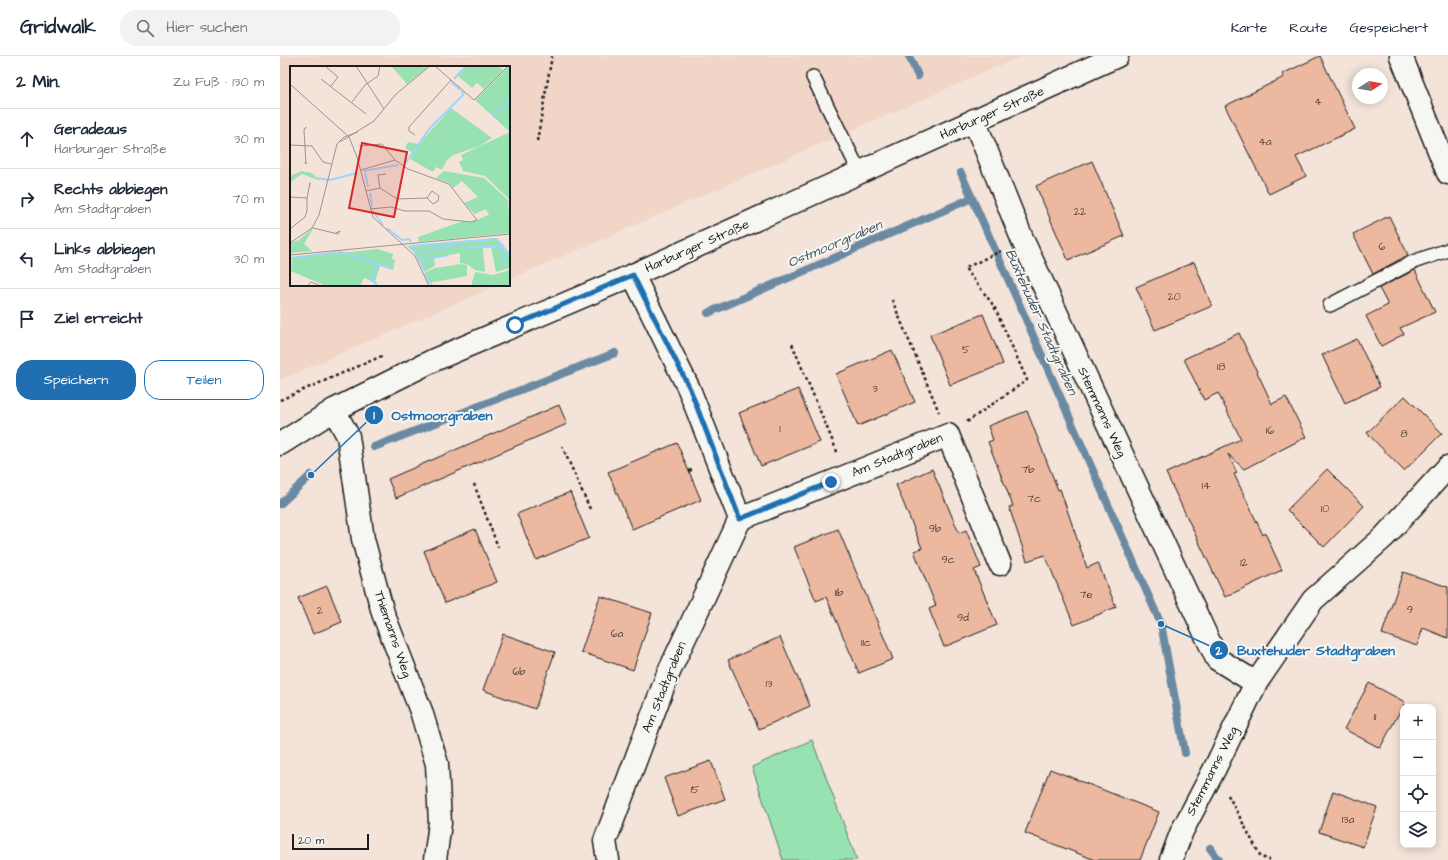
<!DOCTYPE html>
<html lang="de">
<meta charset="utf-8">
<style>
:root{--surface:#fff;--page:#f2f2f3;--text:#1f2937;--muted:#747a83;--line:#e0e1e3;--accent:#1f6fb2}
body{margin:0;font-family:"Architects Daughter",sans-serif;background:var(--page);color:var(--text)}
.controls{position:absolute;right:12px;bottom:12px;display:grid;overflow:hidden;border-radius:8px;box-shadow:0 2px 10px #0003}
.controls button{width:36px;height:36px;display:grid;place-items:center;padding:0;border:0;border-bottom:1px solid var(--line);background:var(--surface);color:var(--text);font:20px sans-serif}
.compass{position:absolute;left:1072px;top:12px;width:36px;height:36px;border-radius:50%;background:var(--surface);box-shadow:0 2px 10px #0003;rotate:79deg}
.scale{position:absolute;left:12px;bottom:10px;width:77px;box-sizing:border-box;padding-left:4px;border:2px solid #1c1c1c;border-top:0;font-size:11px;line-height:14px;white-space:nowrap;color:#1c1c1c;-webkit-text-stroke:3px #f6f6f2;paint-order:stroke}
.stop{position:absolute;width:12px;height:12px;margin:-9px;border:3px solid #1f6fb2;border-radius:50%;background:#fff}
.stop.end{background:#1f6fb2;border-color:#fff;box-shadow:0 1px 4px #0008}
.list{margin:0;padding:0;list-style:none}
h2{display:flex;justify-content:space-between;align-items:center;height:52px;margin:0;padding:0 16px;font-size:17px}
h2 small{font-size:13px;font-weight:400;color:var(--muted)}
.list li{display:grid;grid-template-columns:26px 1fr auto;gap:12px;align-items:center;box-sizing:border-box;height:60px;padding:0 16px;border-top:1px solid var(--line)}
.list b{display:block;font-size:15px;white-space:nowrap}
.list p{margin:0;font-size:13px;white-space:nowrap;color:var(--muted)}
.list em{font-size:13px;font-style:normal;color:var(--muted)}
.actions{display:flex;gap:8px;padding:12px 16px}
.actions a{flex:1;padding:9px 0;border:1px solid var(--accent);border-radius:16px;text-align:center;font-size:14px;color:var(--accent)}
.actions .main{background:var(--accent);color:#fff}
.icon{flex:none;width:22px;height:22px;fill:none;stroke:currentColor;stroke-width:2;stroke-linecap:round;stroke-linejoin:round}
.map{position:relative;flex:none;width:1168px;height:804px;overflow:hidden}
header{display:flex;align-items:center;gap:24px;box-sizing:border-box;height:56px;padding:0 20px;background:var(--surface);border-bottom:1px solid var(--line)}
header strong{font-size:19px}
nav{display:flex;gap:22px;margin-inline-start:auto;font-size:14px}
.search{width:280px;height:36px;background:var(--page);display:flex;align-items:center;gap:10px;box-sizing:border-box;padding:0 14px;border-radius:16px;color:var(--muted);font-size:15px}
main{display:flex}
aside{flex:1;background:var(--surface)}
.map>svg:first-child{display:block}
.built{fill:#f1d6c8}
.green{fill:#98e2b1;stroke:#5a7f66}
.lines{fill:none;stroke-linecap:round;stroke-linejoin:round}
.stream{stroke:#6b8aa3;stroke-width:8}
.building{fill:#edb8a0;stroke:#1c1c1c}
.service-casing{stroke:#1c1c1c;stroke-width:16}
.minor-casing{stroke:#1c1c1c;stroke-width:25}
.tertiary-casing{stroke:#1c1c1c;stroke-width:25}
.path{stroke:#1c1c1c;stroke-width:2.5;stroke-dasharray:3 3;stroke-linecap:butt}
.service{stroke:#f6f6f2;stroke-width:13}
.minor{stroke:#f6f6f2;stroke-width:22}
.tertiary{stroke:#f6f6f2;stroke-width:22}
.route{stroke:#1f6fb2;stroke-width:5}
.labels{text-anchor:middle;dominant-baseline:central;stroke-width:4;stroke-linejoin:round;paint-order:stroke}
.number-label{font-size:11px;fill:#50433d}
.street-label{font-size:13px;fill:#1c1c1c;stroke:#f6f6f2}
.water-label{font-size:14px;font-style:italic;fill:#435360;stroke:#f6f6f2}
.inset-river{fill:none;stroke:#9fd4fd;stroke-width:2}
.inset-road{fill:none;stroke:#9d938d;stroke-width:1}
.view{fill:#d62828;fill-opacity:0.15;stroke:#d62828;stroke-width:2}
.inset-edge{fill:none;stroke:#1c1c1c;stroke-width:2}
.leader{fill:none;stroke:#1f6fb2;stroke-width:1.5}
.callout-dot{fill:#1f6fb2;stroke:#f6f6f2;stroke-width:1.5}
.mark-label{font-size:12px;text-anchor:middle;font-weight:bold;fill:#fff}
.callout-label{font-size:14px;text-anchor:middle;font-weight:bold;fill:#1f6fb2;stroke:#f6f6f2;stroke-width:4;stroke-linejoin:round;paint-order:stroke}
</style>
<header>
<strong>Gridwalk</strong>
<div class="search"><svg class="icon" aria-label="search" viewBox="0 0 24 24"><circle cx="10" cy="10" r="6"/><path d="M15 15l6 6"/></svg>Hier suchen</div>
<nav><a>Karte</a><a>Route</a><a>Gespeichert</a></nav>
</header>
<main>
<aside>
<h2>2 Min.<small>Zu Fuß · 130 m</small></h2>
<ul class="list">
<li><svg class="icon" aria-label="ahead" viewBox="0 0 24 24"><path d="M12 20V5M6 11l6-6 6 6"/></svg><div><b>Geradeaus</b><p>Harburger Straße</p></div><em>30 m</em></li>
<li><svg class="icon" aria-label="right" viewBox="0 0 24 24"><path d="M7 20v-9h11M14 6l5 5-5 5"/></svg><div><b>Rechts abbiegen</b><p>Am Stadtgraben</p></div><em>70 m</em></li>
<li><svg class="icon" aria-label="left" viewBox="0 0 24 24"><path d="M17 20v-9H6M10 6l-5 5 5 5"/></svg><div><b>Links abbiegen</b><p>Am Stadtgraben</p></div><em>30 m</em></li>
<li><svg class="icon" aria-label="arrive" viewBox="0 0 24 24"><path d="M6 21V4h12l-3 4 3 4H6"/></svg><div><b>Ziel erreicht</b></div></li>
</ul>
<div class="actions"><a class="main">Speichern</a><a>Teilen</a></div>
</aside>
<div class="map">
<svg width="1168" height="804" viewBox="0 0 1168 804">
<rect width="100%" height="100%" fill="#f3e3d9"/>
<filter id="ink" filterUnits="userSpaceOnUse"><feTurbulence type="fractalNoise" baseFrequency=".025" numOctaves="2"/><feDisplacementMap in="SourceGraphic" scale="8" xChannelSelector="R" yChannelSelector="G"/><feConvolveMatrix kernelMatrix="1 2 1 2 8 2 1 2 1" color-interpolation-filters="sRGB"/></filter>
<g filter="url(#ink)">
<!-- built -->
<path class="built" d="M 0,0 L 742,0 L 229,224 L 229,11 L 11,11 L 11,229 L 218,229 L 0,324 Z"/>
<!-- green -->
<path class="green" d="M 532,684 L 577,804 L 503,804 L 472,711 Z"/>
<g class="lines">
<!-- stream -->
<g class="stream">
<path d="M 629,0 L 638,20"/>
<path d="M 681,117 L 881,568 L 905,697"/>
<path d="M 428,257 L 692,142"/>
<path d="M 94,391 L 335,297"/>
<path d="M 0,448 L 31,419"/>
<path d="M 930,792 L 939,804"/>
</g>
</g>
<!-- building -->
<g class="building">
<path d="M 1040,0 L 1075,73 L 1016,101 L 1026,120 L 989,138 L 945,50 L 1004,21 L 1002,18 Z"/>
<path d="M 812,105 L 844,180 L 788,204 L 756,130 Z"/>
<path d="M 1109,160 L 1128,199 L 1093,218 L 1073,178 Z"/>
<path d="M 914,206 L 932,250 L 875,274 L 856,231 Z"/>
<path d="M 1135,214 L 1155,256 L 1120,272 L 1124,278 L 1101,290 L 1086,260 L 1108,249 L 1099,232 Z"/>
<path d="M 703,258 L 723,308 L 670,329 L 650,279 Z"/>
<path d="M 959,277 L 992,348 L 1006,341 L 1026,381 L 964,413 L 948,398 L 957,417 L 954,418 L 983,479 L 985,477 L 1002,514 L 945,541 L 886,417 L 961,383 L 938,337 L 924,344 L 904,303 Z"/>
<path d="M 1077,283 L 1100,331 L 1065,347 L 1042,299 Z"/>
<path d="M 612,294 L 635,346 L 578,370 L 556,318 Z"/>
<path d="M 518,333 L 540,386 L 481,410 L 459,357 Z"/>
<path d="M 1125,340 L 1162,377 L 1124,415 L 1087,377 Z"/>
<path d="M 279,349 L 287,368 L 116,442 L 108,423 Z"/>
<path d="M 747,355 L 778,434 L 780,433 L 807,512 L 818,507 L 836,551 L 794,569 L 765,499 L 747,505 L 729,451 L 733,450 L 708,386 L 713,384 L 708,370 Z"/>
<path d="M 397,387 L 421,444 L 352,473 L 328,416 Z"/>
<path d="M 652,413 L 679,477 L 686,474 L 701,511 L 694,514 L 717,569 L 664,591 L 649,553 L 656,550 L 634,495 L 642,492 L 616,429 Z"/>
<path d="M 1047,413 L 1084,450 L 1044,491 L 1007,454 Z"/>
<path d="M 290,436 L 309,482 L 256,504 L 237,458 Z"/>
<path d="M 195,473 L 217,526 L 165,547 L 144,495 Z"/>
<path d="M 558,473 L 613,603 L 579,617 L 546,541 L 536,545 L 514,491 Z"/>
<path d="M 1123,516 L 1168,531 L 1168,582 L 1143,572 L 1137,590 L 1102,578 Z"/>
<path d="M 47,530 L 62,566 L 33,578 L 18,542 Z"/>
<path d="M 320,540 L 372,557 L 353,614 L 301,596 Z"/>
<path d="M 223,578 L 275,596 L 255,653 L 203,634 Z"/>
<path d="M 500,581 L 530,650 L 479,673 L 448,604 Z"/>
<path d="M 1089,627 L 1125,646 L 1100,692 L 1064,673 Z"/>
<path d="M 431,705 L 445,743 L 398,760 L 384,722 Z"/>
<path d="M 770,713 L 879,756 L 860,804 L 815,804 L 745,777 Z"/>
<path d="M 1053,735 L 1097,751 L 1083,791 L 1039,776 Z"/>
</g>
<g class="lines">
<!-- service casing -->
<g class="service-casing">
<g id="service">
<path d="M 533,21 L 580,117"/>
<path d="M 1050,249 L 1133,206 L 1168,194"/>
</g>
</g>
<!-- minor casing -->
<g class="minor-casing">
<g id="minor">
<path d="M 1121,0 L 1168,117"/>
<path d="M 694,64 L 743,185 L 937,603 L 976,627"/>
<path d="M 54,354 L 68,380 L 83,483 L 103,557 L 141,655 L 157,708 L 160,767 L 155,804"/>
<path d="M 460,463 L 668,379 L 720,508"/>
<path d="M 328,804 L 325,785 L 388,618 L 460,463 L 409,333 L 353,219"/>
<path d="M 891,804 L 902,775 L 934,714 L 976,627 L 1033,544 L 1104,481 L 1168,411"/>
</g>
</g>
<!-- tertiary casing -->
<g class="tertiary-casing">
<path id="tertiary" d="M 0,388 L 54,354 L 154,304 L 353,219 L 837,0"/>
</g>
<!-- path -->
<g class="path">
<path d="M 257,85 L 272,0"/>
<path d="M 612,244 L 659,356"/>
<path d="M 512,288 L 558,398"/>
<path d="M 0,344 L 102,300"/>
<path d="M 687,366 L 747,324 L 714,250 L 685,212 L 721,195"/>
<path d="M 282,390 L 310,453"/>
<path d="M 409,415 L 414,413"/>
<path d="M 194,428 L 218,491"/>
<path d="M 948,739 L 981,801 L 990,804"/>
</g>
<!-- service -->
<use href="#service" class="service"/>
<!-- minor -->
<use href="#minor" class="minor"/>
<!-- tertiary -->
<use href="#tertiary" class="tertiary"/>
</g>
</g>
<g class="lines" filter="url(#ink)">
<!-- route -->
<path class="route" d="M 235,269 L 353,219 L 410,333 L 460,463 L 551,426"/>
</g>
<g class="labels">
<!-- number labels -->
<g class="number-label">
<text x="1038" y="45">4</text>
<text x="985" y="85">4a</text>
<text x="800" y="155">22</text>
<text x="1102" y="190">6</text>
<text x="894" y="240">20</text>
<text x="686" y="293">5</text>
<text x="941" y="310">18</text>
<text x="595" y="332">3</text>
<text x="500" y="372">1</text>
<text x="990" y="374">16</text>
<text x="1124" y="377">8</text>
<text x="748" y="413">7b</text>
<text x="926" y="429">14</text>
<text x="754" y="442">7c</text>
<text x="1045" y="452">10</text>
<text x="655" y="472">9b</text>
<text x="668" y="503">9c</text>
<text x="964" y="506">12</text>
<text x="559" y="536">11b</text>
<text x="806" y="538">7e</text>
<text x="1130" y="553">9</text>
<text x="40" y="554">2</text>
<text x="683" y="561">9d</text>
<text x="337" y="577">6a</text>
<text x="586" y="586">11c</text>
<text x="239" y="615">6b</text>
<text x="489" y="627">13</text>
<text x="1095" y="660">11</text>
<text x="415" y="733">15</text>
<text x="1068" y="763">13a</text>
</g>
<!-- street labels -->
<g class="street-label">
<text transform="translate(712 57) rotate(-24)">Harburger Straße</text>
<text transform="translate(417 190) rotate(-24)">Harburger Straße</text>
<text transform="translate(822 356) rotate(65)">Stemmanns Weg</text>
<text transform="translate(617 399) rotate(-22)">Am Stadtgraben</text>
<text transform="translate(113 578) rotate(71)">Thiemanns Weg</text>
<text transform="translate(384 631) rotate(-68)">Am Stadtgraben</text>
<text transform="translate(932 715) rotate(-63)">Stemmanns Weg</text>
</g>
<!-- water labels -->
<g class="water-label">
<text transform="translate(555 188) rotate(-23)">Ostmoorgraben</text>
<text transform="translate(761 266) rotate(66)">Buxtehuder Stadtgraben</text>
</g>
</g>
<!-- overview -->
<g transform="translate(10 10)">
<rect width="220" height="220" fill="#f3e3d9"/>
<path d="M 101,0 L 139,0 L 117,18 ZM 177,0 L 208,0 L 213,4 L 194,23 L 187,17 L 182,22 L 168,10 ZM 219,0 L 220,0 L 219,65 L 185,34 ZM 161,42 L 202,72 L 190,80 L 163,89 L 157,94 L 152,104 L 146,101 L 143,106 L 120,93 L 123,87 L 115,82 L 118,76 L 129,78 ZM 220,66 L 220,134 L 195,110 L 173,105 L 169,96 L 173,94 L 171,89 ZM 12,105 L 22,107 L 30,115 L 12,108 L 0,116 L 0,110 ZM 154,105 L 194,112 L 218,134 L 220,167 L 129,176 L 128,171 L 173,155 L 181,156 L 199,149 L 196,143 L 185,148 L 174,137 L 188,131 L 172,115 L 163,122 L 159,117 L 146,112 ZM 24,161 L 14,178 L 22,185 L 0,187 L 0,177 L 9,174 ZM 206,172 L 220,191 L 220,202 L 206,206 L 201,181 L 193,182 L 195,206 L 185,204 L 177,198 L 170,197 L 170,187 L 144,192 L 145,200 L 134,206 L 124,186 L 117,180 ZM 88,183 L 103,188 L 102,193 L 105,194 L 103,204 L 90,200 L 85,216 L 74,212 L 70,220 L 36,220 L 1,205 L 2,192 ZM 171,198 L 177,199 L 177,210 L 138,217 L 134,207 L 145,202 ZM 220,204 L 220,220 L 181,220 L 185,206 L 203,209 Z" fill="#98e2b1"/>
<path class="inset-river" d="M 164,13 L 176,0M 161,16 L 170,24M 203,49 L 220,34M 114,99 L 140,62 L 174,28 L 171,25M 73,105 L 108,99M 75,106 L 78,121M 27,112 L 40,114 L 67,107M 80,127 L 82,141M 83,145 L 93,159M 97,162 L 112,174 L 119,173 L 121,176M 122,180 L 207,173 L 220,189M 122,180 L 135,204M 171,182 L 214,180M 210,183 L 217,201M 131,187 L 168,178M 0,192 L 51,186 L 102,202M 133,194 L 158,189M 136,208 L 142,220M 85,220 L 86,217 L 81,214 L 87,198"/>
<path class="inset-road" d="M 35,0 L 48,11 L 41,20M 66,0 L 94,43M 145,0 L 184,34 L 218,0M 31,13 L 76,48M 0,18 L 59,71 L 67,91 L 83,151 L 125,190 L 139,220M 62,36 L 75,19 L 88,10 L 90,0M 125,69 L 119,65 L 119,61 L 161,14M 50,76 L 84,55 L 106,28 L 140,0M 0,79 L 22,80 L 33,96 L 41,98M 70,80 L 92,78 L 105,94 L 118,103 L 159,118 L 187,154 L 181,156 L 153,153 L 139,145 L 115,145 L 101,141 L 80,143M 15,96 L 16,98 L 14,64 L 16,61 L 15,63M 71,104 L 105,94M 90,122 L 88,109 L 96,108M 76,125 L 90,122 L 107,133 L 137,132 L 143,138 L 148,135 L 149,130 L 142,125 L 137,132M 0,131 L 17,132 L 17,145 L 15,151 L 0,163M 17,132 L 20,117 L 20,119M 23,162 L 48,168 L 50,165 L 46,167M 0,177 L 22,162 L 29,149 L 47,78 L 54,71 L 68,66M 0,189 L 220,168M 17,220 L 21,216 L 31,220"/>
<path class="view" d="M 72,77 L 117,86 L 104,151 L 59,142 Z"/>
<rect width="220" height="220" class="inset-edge"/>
</g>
<!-- callouts -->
<path class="leader" d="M31 419L94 359M881 568L939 594"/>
<g class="callout-dot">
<circle cx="31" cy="419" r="4"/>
<circle cx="881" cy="568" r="4"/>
<circle cx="94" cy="359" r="10"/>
<circle cx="939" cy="594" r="10"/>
</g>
<g class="mark-label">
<text x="94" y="363">1</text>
<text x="939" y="599">2</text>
</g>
<g class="callout-label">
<text x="162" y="364">Ostmoorgraben</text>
<text x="1036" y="599">Buxtehuder Stadtgraben</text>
</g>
</svg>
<div class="controls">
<button>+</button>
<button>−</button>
<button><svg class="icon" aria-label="locate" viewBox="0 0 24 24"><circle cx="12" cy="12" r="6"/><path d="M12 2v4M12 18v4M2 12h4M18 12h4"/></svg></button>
<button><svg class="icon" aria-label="layers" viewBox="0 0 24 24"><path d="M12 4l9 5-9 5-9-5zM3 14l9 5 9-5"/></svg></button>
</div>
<svg class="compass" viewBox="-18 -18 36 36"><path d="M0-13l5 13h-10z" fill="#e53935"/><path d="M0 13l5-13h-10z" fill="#747a83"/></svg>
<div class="scale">20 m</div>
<div class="stop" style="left:235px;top:269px"></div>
<div class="stop end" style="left:551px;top:426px"></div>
</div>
</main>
